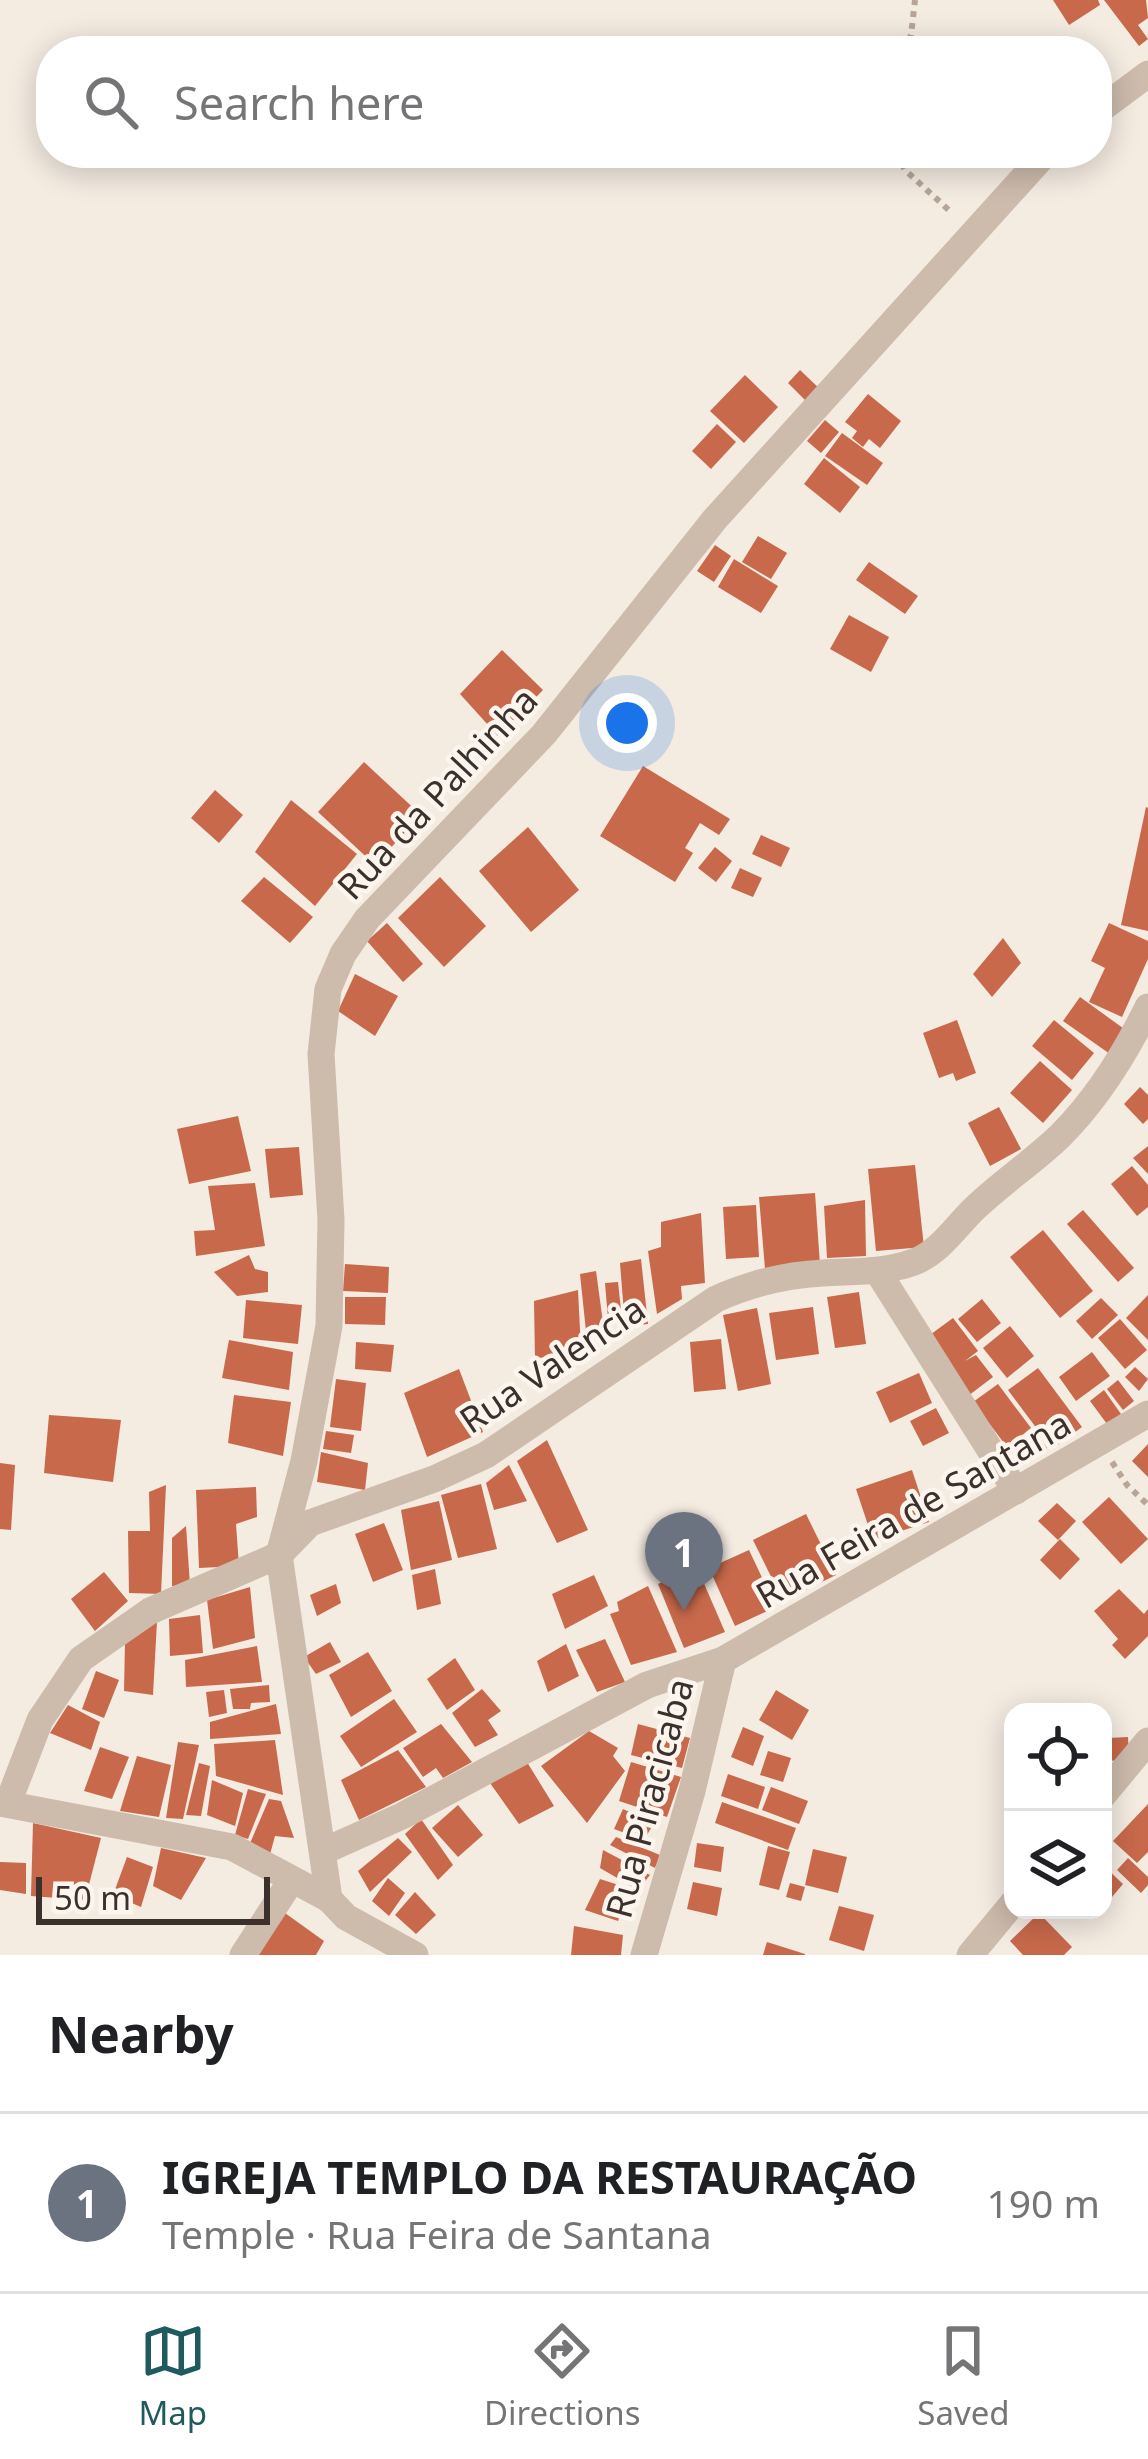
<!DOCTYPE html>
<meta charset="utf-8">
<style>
:root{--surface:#fff;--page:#f6f6f6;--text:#202124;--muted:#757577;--line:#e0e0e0;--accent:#1f5a5e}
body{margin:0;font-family:"Noto Sans",sans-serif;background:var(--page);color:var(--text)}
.controls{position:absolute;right:36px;bottom:36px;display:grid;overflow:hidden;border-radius:24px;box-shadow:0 6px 30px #0003}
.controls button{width:108px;height:108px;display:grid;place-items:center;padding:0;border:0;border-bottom:3px solid var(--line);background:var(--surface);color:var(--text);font:60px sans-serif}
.scale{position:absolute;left:36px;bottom:30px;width:234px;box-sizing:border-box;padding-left:12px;border:6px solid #3b302b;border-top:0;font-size:33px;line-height:42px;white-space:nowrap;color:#3b302b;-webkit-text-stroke:9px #fbf5ee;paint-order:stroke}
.you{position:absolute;left:627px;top:723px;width:42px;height:42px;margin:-30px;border:9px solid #fff;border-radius:50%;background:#1a73e8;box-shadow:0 0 0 18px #1a73e833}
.badge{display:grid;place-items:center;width:78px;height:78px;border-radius:50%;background:var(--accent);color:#fff;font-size:39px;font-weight:700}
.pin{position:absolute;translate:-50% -99px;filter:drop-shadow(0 3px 6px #0008)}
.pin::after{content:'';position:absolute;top:63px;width:42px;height:36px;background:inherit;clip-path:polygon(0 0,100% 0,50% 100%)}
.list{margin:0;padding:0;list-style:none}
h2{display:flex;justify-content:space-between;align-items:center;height:156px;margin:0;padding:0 48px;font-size:51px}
h2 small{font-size:39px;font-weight:400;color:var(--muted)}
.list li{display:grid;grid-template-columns:78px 1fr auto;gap:36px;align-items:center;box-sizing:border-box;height:180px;padding:0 48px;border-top:3px solid var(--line)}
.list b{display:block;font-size:45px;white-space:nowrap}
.list p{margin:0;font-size:39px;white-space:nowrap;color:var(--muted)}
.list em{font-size:39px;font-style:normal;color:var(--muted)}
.icon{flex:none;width:66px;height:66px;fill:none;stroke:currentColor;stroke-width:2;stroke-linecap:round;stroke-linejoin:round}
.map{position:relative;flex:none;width:1148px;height:1955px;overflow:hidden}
.search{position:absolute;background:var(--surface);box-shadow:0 6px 30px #0003;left:36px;right:36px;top:36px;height:132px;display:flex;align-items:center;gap:30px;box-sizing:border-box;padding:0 42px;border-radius:48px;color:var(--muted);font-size:45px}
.sheet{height:336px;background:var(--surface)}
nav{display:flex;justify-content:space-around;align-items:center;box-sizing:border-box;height:168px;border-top:3px solid var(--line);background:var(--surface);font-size:33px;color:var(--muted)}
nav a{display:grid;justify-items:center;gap:6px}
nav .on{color:var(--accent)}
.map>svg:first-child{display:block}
.building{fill:#c8694b}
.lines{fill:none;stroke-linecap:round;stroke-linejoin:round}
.path{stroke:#b9a596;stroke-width:6;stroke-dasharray:6 6;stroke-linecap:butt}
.street{stroke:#cdbbac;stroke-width:27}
.labels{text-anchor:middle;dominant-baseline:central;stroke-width:9;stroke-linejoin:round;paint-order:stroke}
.street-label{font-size:36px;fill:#3b302b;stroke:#fbf5ee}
</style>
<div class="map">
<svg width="1148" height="1955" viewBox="0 0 1148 1955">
<rect width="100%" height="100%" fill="#f4ebe1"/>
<!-- building -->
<g class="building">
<path d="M 1053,0 L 1098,0 L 1100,5 L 1069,25 Z"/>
<path d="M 1104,0 L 1146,0 L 1148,18 L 1138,25 L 1148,39 L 1139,46 Z"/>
<path d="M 800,370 L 822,391 L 809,404 L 788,383 Z"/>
<path d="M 745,375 L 778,407 L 744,443 L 710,411 Z"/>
<path d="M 868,394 L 901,421 L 880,448 L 869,439 L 863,447 L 852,438 L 857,431 L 845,422 Z"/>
<path d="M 825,420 L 839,432 L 821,453 L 807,441 Z"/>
<path d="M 717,424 L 736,442 L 711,469 L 692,451 Z"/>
<path d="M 842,433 L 883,463 L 867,485 L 825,456 Z"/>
<path d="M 824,458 L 860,487 L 840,513 L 804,484 Z"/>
<path d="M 758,536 L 787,553 L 771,579 L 742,562 Z"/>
<path d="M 715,545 L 731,556 L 714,582 L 697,571 Z"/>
<path d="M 734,559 L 778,586 L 761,613 L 718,587 Z"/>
<path d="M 869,562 L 918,596 L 905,614 L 856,580 Z"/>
<path d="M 849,615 L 889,637 L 871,672 L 830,649 Z"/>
<path d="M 502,650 L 543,690 L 498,736 L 460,694 Z"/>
<path d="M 364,762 L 421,815 L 375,865 L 318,812 Z"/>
<path d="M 643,766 L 730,819 L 719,835 L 700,823 L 685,848 L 693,853 L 675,882 L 600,836 Z"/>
<path d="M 215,790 L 243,815 L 219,843 L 191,818 Z"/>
<path d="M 291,800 L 357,854 L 315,906 L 255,852 Z"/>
<path d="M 1146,807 L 1148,808 L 1148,931 L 1121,925 Z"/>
<path d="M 528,827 L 579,890 L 531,932 L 479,871 Z"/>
<path d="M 761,835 L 790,848 L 781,867 L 752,854 Z"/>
<path d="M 715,847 L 732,861 L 716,882 L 698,868 Z"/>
<path d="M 740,868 L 762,878 L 753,897 L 731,888 Z"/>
<path d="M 264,877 L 313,917 L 290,943 L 241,901 Z"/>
<path d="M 440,877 L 486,926 L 444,967 L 398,918 Z"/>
<path d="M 387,923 L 423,964 L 403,982 L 367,941 Z"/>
<path d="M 1109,923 L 1148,941 L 1148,959 L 1122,1017 L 1089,1002 L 1105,968 L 1091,961 Z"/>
<path d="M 1003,938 L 1021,963 L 992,997 L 973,974 Z"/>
<path d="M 355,974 L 398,996 L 375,1036 L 338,1011 Z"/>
<path d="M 1080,997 L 1127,1031 L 1110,1054 L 1063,1021 Z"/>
<path d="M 957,1020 L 976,1073 L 956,1081 L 953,1073 L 939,1078 L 923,1033 Z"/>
<path d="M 1054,1020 L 1094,1053 L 1072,1080 L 1032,1046 Z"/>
<path d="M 1040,1061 L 1072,1090 L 1043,1123 L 1010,1093 Z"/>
<path d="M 1140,1087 L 1148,1095 L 1148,1119 L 1143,1124 L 1124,1104 Z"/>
<path d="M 999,1107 L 1021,1149 L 990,1166 L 968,1123 Z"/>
<path d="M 238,1116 L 251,1171 L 189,1184 L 177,1129 Z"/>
<path d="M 1148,1146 L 1148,1174 L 1133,1158 Z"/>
<path d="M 299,1147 L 303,1195 L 270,1198 L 265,1149 Z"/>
<path d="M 915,1165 L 924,1247 L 876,1251 L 868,1169 Z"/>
<path d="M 1132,1166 L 1148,1185 L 1148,1207 L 1137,1216 L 1111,1184 Z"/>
<path d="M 255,1183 L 265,1246 L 196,1256 L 194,1231 L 215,1230 L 208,1186 Z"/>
<path d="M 815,1193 L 820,1265 L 765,1269 L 759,1197 Z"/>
<path d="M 865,1200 L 866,1256 L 827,1258 L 824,1206 Z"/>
<path d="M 756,1205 L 759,1257 L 726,1259 L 723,1207 Z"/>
<path d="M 1083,1210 L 1134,1268 L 1118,1282 L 1067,1224 Z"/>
<path d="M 701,1213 L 705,1283 L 681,1286 L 682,1299 L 657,1314 L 648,1251 L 661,1247 L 661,1222 Z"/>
<path d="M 1043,1230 L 1093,1291 L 1060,1318 L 1010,1257 Z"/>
<path d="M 249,1255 L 255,1269 L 268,1272 L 268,1292 L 237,1296 L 214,1272 Z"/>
<path d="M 641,1259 L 648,1324 L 625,1326 L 620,1263 Z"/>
<path d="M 345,1264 L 389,1267 L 388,1293 L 343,1291 Z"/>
<path d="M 596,1271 L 604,1330 L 586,1331 L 580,1274 Z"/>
<path d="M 618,1282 L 622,1319 L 608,1319 L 605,1283 Z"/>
<path d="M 578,1290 L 581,1349 L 535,1359 L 534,1301 Z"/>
<path d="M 859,1292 L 866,1344 L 835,1348 L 827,1297 Z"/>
<path d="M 1148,1295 L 1148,1340 L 1126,1318 Z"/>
<path d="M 345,1297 L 386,1297 L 385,1325 L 345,1324 Z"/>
<path d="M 1101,1298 L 1118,1315 L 1092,1339 L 1076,1321 Z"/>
<path d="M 982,1299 L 1001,1323 L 977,1342 L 958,1319 Z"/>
<path d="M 246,1300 L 302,1305 L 298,1344 L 243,1338 Z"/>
<path d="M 813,1307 L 819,1354 L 776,1360 L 769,1313 Z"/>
<path d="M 757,1308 L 771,1384 L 738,1391 L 723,1315 Z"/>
<path d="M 953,1318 L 978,1351 L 965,1361 L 976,1355 L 993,1377 L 964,1399 L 923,1340 Z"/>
<path d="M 1120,1319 L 1147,1350 L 1125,1369 L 1098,1338 Z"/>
<path d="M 1010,1326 L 1034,1356 L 1007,1378 L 983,1348 Z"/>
<path d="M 721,1339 L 726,1389 L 694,1392 L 690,1342 Z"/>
<path d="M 229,1340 L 293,1352 L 289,1390 L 222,1378 Z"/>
<path d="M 356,1342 L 394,1345 L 391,1372 L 355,1369 Z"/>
<path d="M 1092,1352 L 1110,1376 L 1076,1401 L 1059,1377 Z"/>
<path d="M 1135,1367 L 1148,1379 L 1139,1391 L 1125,1377 Z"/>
<path d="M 1038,1368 L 1082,1427 L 1052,1449 L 1008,1390 Z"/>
<path d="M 459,1369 L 483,1432 L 427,1457 L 404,1393 Z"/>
<path d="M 919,1373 L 932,1403 L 890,1423 L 876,1392 Z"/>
<path d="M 336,1379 L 366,1383 L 361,1431 L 330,1427 Z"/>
<path d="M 1118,1380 L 1134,1401 L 1123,1410 L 1107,1389 Z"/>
<path d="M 998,1384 L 1031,1428 L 1007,1447 L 973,1402 Z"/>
<path d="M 1104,1390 L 1121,1414 L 1107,1424 L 1090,1401 Z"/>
<path d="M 234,1395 L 291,1402 L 283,1456 L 228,1443 Z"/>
<path d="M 936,1408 L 949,1433 L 923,1446 L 910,1421 Z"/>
<path d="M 49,1415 L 121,1420 L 113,1482 L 44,1473 Z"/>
<path d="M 326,1431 L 354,1435 L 351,1453 L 323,1449 Z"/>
<path d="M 1035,1432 L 1047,1448 L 1033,1459 L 1021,1442 Z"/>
<path d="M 547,1440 L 588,1530 L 557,1543 L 517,1461 Z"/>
<path d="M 1148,1444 L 1148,1477 L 1132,1461 Z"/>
<path d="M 321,1452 L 368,1463 L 365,1490 L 317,1482 Z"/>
<path d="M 0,1463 L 15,1465 L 11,1530 L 0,1529 Z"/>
<path d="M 509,1465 L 527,1501 L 494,1510 L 486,1483 Z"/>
<path d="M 912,1470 L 929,1522 L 873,1540 L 856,1489 Z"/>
<path d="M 481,1484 L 497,1549 L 458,1558 L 441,1495 Z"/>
<path d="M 166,1485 L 161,1594 L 129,1593 L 128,1531 L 150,1531 L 149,1492 Z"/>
<path d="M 256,1487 L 257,1517 L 236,1524 L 239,1566 L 199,1568 L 196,1490 Z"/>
<path d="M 1109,1497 L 1148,1539 L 1121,1564 L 1082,1522 Z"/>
<path d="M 439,1501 L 452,1560 L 411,1570 L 401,1510 Z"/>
<path d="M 1057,1503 L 1076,1521 L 1058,1540 L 1038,1521 Z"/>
<path d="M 806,1514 L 836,1575 L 783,1601 L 753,1540 Z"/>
<path d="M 384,1523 L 403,1570 L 373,1582 L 355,1534 Z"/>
<path d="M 186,1526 L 190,1585 L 172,1586 L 172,1538 Z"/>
<path d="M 1060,1539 L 1080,1559 L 1060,1580 L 1040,1560 Z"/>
<path d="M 749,1550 L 776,1607 L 735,1626 L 709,1568 Z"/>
<path d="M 696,1565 L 725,1632 L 684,1648 L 658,1584 Z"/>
<path d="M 435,1569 L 441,1604 L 417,1610 L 412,1575 Z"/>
<path d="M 104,1572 L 128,1601 L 95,1631 L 71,1599 Z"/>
<path d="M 594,1575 L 608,1606 L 565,1629 L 552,1594 Z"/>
<path d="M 336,1584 L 341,1603 L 317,1616 L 310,1595 Z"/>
<path d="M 648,1586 L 677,1652 L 631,1665 L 610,1614 L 619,1611 L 617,1602 Z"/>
<path d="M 250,1587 L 255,1638 L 213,1649 L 207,1600 Z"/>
<path d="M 1119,1589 L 1144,1614 L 1148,1609 L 1148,1636 L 1125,1659 L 1112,1645 L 1118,1639 L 1094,1611 Z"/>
<path d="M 200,1615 L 203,1653 L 170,1656 L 169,1619 Z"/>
<path d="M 157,1621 L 153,1695 L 124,1691 L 125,1642 Z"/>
<path d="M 605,1639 L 625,1682 L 597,1692 L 576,1650 Z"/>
<path d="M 330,1642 L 341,1662 L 316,1674 L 304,1657 Z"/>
<path d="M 566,1644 L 579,1676 L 548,1692 L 537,1661 Z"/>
<path d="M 257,1646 L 262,1682 L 186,1687 L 185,1660 Z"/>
<path d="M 368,1652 L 392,1691 L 351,1717 L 329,1675 Z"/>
<path d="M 455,1658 L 475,1690 L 447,1710 L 427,1679 Z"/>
<path d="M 96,1671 L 119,1680 L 104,1718 L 82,1709 Z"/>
<path d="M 269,1685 L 270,1702 L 251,1703 L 250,1709 L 233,1709 L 230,1689 Z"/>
<path d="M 482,1689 L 501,1711 L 488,1720 L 498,1735 L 475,1747 L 452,1713 Z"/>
<path d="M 224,1690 L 227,1713 L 209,1717 L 206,1692 Z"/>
<path d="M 776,1690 L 809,1710 L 792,1740 L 759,1720 Z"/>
<path d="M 394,1699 L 417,1732 L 361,1767 L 340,1736 Z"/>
<path d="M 276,1704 L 281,1734 L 210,1739 L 210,1722 Z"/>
<path d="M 68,1705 L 100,1722 L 91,1750 L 50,1733 Z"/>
<path d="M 441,1724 L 472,1762 L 443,1778 L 436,1768 L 423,1777 L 403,1748 Z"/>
<path d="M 638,1724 L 690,1738 L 682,1768 L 631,1755 Z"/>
<path d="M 743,1727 L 764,1736 L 753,1766 L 731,1757 Z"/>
<path d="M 589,1731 L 618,1748 L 613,1756 L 625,1771 L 587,1823 L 541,1766 Z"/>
<path d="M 1128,1737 L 1129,1759 L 1110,1761 L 1108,1738 Z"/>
<path d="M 275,1740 L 283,1795 L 216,1776 L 214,1744 Z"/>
<path d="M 178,1742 L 199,1745 L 183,1819 L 166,1818 Z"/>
<path d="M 100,1747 L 129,1757 L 112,1799 L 84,1791 Z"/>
<path d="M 398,1750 L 426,1787 L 359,1820 L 341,1780 Z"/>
<path d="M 768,1751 L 791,1758 L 783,1782 L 760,1775 Z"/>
<path d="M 137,1756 L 171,1765 L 159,1817 L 120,1811 Z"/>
<path d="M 527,1762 L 554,1806 L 519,1824 L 490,1783 Z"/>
<path d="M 631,1762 L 681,1777 L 667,1817 L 619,1801 Z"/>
<path d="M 199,1763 L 210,1766 L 201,1816 L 186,1815 Z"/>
<path d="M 728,1774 L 765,1787 L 758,1809 L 721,1796 Z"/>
<path d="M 212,1780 L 243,1793 L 235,1826 L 207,1815 Z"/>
<path d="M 771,1787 L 808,1801 L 799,1824 L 762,1810 Z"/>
<path d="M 248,1789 L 266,1794 L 248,1839 L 235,1835 Z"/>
<path d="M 269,1799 L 281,1801 L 294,1838 L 275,1836 L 269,1858 L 248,1848 Z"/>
<path d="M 722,1802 L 796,1828 L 788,1850 L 715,1823 Z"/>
<path d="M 1148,1804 L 1148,1852 L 1137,1863 L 1113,1841 Z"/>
<path d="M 458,1805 L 483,1835 L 458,1857 L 432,1828 Z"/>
<path d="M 623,1809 L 654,1823 L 644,1840 L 614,1829 Z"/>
<path d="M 421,1819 L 453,1865 L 438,1880 L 405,1834 Z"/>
<path d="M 33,1823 L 101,1838 L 85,1900 L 31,1896 Z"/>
<path d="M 616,1837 L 660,1855 L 655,1868 L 610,1845 Z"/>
<path d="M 398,1838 L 412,1852 L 370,1892 L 358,1871 Z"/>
<path d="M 697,1843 L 724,1847 L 721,1872 L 694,1867 Z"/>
<path d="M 768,1846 L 790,1852 L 779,1890 L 759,1885 Z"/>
<path d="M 161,1848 L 206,1858 L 181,1900 L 153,1886 Z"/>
<path d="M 813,1849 L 847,1857 L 838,1893 L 805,1885 Z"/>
<path d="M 603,1850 L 650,1875 L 638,1890 L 600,1868 Z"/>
<path d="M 127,1857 L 153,1867 L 141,1907 L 113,1895 Z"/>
<path d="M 1128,1858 L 1148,1877 L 1148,1885 L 1141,1893 L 1117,1870 Z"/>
<path d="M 0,1862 L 26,1863 L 26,1894 L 0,1890 Z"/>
<path d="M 1103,1865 L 1123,1884 L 1112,1897 L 1103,1889 Z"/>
<path d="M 388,1878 L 405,1893 L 389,1916 L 372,1901 Z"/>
<path d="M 600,1879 L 631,1889 L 618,1921 L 585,1910 Z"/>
<path d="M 693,1882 L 722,1888 L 717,1916 L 687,1909 Z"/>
<path d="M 790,1883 L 805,1887 L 801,1901 L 786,1897 Z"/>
<path d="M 415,1892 L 436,1915 L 416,1934 L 395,1915 Z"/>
<path d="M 839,1906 L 874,1915 L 864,1951 L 829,1940 Z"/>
<path d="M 278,1908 L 324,1941 L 316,1955 L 253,1955 Z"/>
<path d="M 1039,1913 L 1072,1947 L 1064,1955 L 1023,1955 L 1010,1941 Z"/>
<path d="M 574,1926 L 623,1935 L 621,1955 L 571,1955 Z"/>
<path d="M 767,1942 L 805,1954 L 805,1955 L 763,1955 Z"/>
</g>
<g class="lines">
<!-- path -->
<g class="path">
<path d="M 903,51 L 911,35 L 915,0"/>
<path d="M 896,153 L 905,170 L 952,213"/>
<path d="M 1112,1462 L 1127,1485 L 1148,1505"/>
</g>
<!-- street -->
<g class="street">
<path d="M 1097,112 L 1148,74"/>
<path d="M 878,1272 L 1016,1491"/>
<path d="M 1103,1795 L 1148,1741"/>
<path d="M 0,1803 L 232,1847 L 329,1899"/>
<path d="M 8,1803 L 40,1720 L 81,1659 L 150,1611 L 279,1555 L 310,1523 L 434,1479 L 486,1455 L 716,1299 C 749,1284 785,1275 823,1273 C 854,1271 884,1273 914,1262 C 940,1252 956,1226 975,1208 C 1002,1182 1033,1162 1060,1136 C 1097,1099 1125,1054 1148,1007"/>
<path d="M 324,1851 L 402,1816 L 647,1685 L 723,1660 L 1148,1414"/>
<path d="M 243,1955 L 291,1881"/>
<path d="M 415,1955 L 346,1917 L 329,1899 L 279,1555 L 304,1461 L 329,1326 L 331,1220 L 321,1054 L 328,989 L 343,954 L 367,919 L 544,734 L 715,519 L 1046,153"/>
<path d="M 644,1955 L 692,1791 L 723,1660"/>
<path d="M 970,1955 L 1013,1903"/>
</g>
</g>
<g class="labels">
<!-- street labels -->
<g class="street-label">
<text transform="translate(437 793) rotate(-47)">Rua da Palhinha</text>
<text transform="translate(552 1364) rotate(-34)">Rua Valencia</text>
<text transform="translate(913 1509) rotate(-30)">Rua Feira de Santana</text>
<text transform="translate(649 1798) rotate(-75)">Rua Piracicaba</text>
</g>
</g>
</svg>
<div class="controls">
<button><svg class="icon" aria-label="locate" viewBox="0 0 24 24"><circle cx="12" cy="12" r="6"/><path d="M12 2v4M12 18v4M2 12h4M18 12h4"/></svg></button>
<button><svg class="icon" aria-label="layers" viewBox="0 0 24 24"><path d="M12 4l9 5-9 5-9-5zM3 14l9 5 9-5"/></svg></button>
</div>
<div class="scale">50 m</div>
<div class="you"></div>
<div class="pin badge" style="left:684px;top:1611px;background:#6b7280">1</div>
<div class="search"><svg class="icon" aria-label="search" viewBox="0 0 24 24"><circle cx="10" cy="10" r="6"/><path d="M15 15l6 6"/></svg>Search here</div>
</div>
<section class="sheet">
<h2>Nearby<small></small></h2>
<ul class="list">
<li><span class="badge" style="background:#6b7280">1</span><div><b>IGREJA TEMPLO DA RESTAURAÇÃO</b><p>Temple · Rua Feira de Santana</p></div><em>190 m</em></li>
</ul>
</section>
<nav>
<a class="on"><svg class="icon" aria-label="map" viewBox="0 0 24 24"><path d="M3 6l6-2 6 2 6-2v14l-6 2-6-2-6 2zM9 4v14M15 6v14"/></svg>Map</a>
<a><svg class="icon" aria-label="directions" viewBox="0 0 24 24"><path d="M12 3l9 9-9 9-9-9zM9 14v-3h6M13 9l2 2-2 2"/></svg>Directions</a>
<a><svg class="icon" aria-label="saved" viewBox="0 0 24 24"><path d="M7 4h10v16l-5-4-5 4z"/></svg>Saved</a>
</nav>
